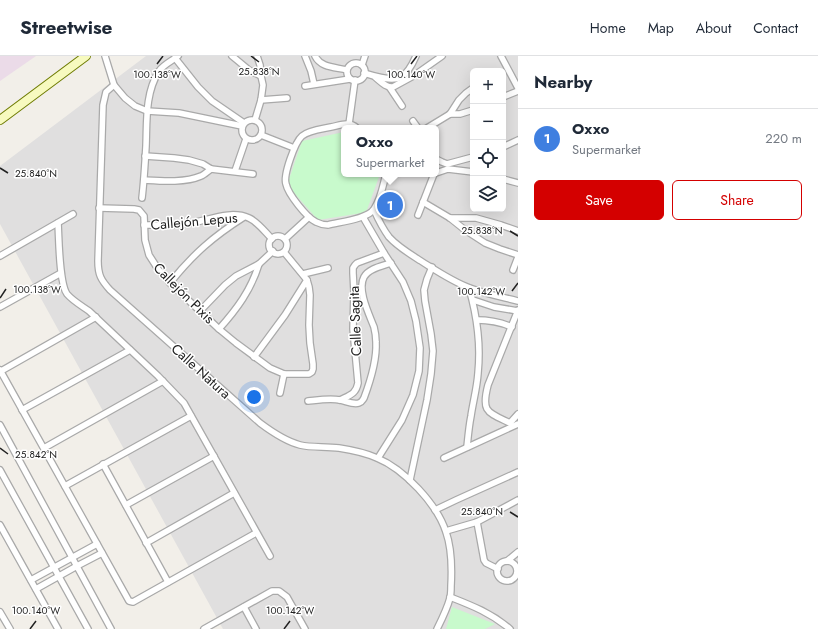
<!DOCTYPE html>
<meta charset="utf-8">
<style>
:root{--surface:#fff;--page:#f2f2f3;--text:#1f2937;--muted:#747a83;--line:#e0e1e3;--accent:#d40000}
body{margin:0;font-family:Jost,sans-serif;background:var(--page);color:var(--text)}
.controls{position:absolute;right:12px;top:12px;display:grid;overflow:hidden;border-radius:6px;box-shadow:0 4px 16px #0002}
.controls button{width:36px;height:36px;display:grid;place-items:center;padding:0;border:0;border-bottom:1px solid var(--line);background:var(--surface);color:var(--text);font:20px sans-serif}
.you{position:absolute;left:254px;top:341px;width:14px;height:14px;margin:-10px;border:3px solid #fff;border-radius:50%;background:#1a73e8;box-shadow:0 0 0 6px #1a73e833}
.badge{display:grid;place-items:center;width:26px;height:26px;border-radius:50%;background:var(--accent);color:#fff;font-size:13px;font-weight:700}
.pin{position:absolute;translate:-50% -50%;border:2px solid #fff;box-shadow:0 1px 4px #0006}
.popup{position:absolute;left:341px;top:69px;width:98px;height:52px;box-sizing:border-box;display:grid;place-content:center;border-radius:6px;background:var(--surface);filter:drop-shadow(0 1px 3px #0005);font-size:13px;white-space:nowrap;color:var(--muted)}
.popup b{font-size:15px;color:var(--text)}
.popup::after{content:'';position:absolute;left:50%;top:100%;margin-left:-8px;border:8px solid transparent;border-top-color:var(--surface)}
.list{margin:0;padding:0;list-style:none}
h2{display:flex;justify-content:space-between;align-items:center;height:52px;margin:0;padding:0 16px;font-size:17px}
h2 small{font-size:13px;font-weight:400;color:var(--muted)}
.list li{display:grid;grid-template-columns:26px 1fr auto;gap:12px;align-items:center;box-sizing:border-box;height:60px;padding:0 16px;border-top:1px solid var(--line)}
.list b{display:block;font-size:15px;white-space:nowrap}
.list p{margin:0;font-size:13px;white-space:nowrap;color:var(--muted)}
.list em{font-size:13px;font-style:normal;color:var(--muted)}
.actions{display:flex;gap:8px;padding:12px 16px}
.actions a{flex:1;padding:9px 0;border:1px solid var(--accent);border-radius:6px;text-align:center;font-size:14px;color:var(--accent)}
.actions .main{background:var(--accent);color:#fff}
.icon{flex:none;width:22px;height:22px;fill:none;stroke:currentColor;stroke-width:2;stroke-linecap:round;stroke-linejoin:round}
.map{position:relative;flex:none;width:518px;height:573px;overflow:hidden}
header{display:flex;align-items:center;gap:24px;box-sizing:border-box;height:56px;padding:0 20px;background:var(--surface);border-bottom:1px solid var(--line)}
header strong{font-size:19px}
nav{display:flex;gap:22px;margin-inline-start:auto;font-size:14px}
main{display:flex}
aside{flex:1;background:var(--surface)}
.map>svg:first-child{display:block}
.residential{fill:#e0dfdf;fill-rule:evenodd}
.industrial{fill:#ebdbe8}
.park{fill:#c8facc}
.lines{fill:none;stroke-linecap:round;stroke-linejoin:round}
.minor-casing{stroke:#a9a9a9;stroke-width:8}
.secondary-casing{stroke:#707d05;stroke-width:10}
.minor{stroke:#fff;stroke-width:5.5}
.secondary{stroke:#f7fabf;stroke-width:8}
.ticks{fill:none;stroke:#222;stroke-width:1.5}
.labels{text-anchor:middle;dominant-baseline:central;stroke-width:3;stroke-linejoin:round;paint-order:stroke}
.street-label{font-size:14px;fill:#222;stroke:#fff}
.ticks-label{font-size:10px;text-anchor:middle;fill:#222;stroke:#fff;stroke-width:3;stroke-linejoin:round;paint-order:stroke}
</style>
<header>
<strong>Streetwise</strong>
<nav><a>Home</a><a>Map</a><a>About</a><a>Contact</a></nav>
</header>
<main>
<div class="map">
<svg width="518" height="573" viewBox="0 0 518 573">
<rect width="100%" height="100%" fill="#f2efe9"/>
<!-- residential -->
<path class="residential" d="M 146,0 L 518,0 L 518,573 L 223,573 L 0,168 L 0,110 ZM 473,15 L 503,15 L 503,153 L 473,153 ZM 344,72 L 436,72 L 436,118 L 344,118 Z"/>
<!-- industrial -->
<path class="industrial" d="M 0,0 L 36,0 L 0,25 Z"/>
<!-- park -->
<g class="park">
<path d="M 344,76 L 344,118 L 380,118 L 367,154 L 362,157 L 318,164 L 287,129 L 302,85 Z"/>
<path d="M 452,551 L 495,568 L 485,573 L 446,573 Z"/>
</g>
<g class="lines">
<!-- minor casing -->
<g class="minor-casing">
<g id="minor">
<path d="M 105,0 L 114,29 L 125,42 L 135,50 L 147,55 L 179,57 L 242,70"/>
<path d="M 232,0 L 249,14 L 261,20"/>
<path d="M 305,0 L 311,15 L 314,28"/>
<path d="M 315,0 C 321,12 335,11 347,14"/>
<path d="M 501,0 L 518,32"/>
<path d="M 175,2 L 198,31 L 212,45 L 244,67"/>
<circle cx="356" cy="16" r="9"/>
<path d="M 362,9 L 365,0"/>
<path d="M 364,17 C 374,20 392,26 401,21 C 408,17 413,7 416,0"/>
<path d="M 375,21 C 380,25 386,32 393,31 L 415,19 L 442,0"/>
<path d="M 114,29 L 106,36 L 103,49 L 98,205 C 98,219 101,224 110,234 L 260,367 C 272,376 285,385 300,389 C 312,392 326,390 339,392 C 352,394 366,397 377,402 C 404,413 437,448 446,476 C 452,493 452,512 451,530 C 451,534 451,538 450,542 C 447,553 442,563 437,573"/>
<path d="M 305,30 L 350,23"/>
<path d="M 390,32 L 402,50"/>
<path d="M 503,41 L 518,35"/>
<path d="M 261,44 L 287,42"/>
<path d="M 450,58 L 460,58 L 473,54"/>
<circle cx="252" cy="74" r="10"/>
<path d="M 255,64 L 261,44 L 263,29 L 261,20 L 260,9 L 257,0"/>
<path d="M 413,65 L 418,72"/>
<path d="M 349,68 L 355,24"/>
<path d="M 357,72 C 349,65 341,69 331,71 C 322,73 309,74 302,80 C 295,86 283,119 286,128 C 288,138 307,162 316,166 C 320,168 324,169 328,169 C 339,166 368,163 374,153 C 381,143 383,129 386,118"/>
<path d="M 427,72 L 450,58 L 459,44 L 466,37 L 473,32"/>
<path d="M 261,79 L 294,92"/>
<path d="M 503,91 L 518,84"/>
<path d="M 145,100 L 174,102 L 189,104 L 203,108 L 211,113 L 253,118"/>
<path d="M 436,103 L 442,106 L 447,108 L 473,101"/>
<path d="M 235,115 L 246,83"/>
<path d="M 436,117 L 448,113 L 473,116"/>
<path d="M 503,123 L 518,127"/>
<path d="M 144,124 C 161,125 185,127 201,120 C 204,119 208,115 211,113"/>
<path d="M 142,142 C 144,125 145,108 146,90 C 147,65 145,37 159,15 C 164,8 172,5 178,0"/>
<path d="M 423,146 L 450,162 L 465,174 L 485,187 L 500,193 L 518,199"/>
<path d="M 99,152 L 134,153 L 139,154 L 144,160 L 145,184 L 149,199 L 158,213 L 170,227 L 185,241 L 219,273 L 236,287 L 270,312 L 284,318 L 309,318 L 312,316 L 313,313 L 313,308 L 310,287 L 309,269 L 310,239 L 309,231 L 307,224"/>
<path d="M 374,154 C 378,163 383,173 389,181 C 398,191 410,198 421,205 C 437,215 453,226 470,232 C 486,238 502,241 518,245"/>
<path d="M 418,159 L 434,118"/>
<path d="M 363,161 L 384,197 L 403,226 L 411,245 L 416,265 L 420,292 L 419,315 L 413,339 L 402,364 L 378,402"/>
<path d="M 450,162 L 476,162 L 501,169 L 518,175"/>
<path d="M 58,167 C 59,182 59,227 67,238 C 73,245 82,250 89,255 L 158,320 L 184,347 L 270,500"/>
<path d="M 144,169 C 157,169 171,170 185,168 C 205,166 229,153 249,162 C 258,166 265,176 272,183"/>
<circle cx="278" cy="189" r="9"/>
<path d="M 285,183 L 309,161"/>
<path d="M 0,200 L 73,158"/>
<path d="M 513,214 L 518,201"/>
<path d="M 303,218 L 328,212"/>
<path d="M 170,227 C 193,198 214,180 244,161"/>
<path d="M 473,244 L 494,251 L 518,255"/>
<path d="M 0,251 L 61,217"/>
<path d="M 518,254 L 488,329 C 481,356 487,356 510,367 L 518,358"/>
<path d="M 200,255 L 225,229 L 236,220 L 259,208 L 273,195"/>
<path d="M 477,264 C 490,264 500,266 512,271"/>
<path d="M 219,273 C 237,253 251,234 259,208"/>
<path d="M 254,301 L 285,259 L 307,224 L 284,196"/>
<path d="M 0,314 L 129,545 L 133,546 L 256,477"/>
<path d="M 1,315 L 96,261"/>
<path d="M 280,337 L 284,318"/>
<path d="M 340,344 C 350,339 356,338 358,327 L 353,273 L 354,236 L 353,217 L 353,212 L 355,209 L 357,207 L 384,197"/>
<path d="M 308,345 C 318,344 330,342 340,344 C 346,345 353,349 359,347 C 362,346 362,345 364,342 C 370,326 377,304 376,286 C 376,281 375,275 374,271 C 369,258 357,234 364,221 C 369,212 383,210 391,207"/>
<path d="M 22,354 L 130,294"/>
<path d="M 0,369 L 111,573"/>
<path d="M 467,391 C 468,381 469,370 471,360 C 473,346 477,332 478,317 C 481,288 477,260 469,232"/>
<path d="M 44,392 L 163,325"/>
<path d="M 444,402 L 518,368"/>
<path d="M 103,408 L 168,526"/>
<path d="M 0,414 L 88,573"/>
<path d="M 410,424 L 427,344 L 431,318 L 433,295 L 431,278 L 425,245 L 424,234 L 427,223 L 432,211"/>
<path d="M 65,430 L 191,360"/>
<path d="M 126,449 L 214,400"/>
<path d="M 435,454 L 456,444 L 518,416"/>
<path d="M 477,466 L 484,504 L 486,507 L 498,513"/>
<path d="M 0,469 L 58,573"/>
<path d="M 446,475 L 477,466 L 518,444"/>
<path d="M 146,487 L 234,437"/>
<path d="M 507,505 L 518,496"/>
<circle cx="507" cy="515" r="10"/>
<path d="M 31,524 L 97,488"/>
<path d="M 36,533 L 77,510 L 102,497"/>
<path d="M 450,541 C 473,550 491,557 510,573"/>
<path d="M 244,551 L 256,573"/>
<path d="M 0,556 L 10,573"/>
<path d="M 204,573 L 272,535 L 279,535 L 287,541 L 305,573"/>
</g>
</g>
<!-- secondary casing -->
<g class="secondary-casing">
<path id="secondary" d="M 0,64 L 86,0"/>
</g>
<!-- minor -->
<use href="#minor" class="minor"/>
<!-- secondary -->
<use href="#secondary" class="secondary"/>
</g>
<!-- ticks -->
<path class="ticks" d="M 251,0 L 259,6M 157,8 L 163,0M 411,8 L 417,0M 0,112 L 8,117M 510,175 L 518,180M 512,235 L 518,227M 0,242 L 6,233M 0,392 L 8,398M 510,456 L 518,461M 30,573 L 36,565M 284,573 L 290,565"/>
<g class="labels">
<!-- street labels -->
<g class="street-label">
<text transform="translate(194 165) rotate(-5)">Callejón Lepus</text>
<text transform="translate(184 237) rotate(45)">Callejón Pixis</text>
<text transform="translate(355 265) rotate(-92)">Calle Sagita</text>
<text transform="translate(201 315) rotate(42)">Calle Natura</text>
</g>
</g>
<g class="ticks-label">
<text x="259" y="19">25.838°N</text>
<text x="157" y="22">100.138°W</text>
<text x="411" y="22">100.140°W</text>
<text x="36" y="121">25.840°N</text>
<text x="482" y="178">25.838°N</text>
<text x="37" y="237">100.138°W</text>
<text x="481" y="239">100.142°W</text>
<text x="36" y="402">25.842°N</text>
<text x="482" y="459">25.840°N</text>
<text x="36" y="558">100.140°W</text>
<text x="290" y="558">100.142°W</text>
</g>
</svg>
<div class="controls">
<button>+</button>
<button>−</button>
<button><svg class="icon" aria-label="locate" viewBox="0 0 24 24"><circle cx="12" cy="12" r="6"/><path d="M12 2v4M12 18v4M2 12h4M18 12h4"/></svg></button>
<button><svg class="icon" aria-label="layers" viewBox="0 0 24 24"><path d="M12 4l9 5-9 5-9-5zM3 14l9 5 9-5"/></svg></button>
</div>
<div class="you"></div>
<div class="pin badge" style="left:390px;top:149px;background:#3f7fe0">1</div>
<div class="popup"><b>Oxxo</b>Supermarket</div>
</div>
<aside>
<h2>Nearby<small></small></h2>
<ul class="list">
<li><span class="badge" style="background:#3f7fe0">1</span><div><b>Oxxo</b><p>Supermarket</p></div><em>220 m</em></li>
</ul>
<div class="actions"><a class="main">Save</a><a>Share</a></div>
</aside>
</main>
